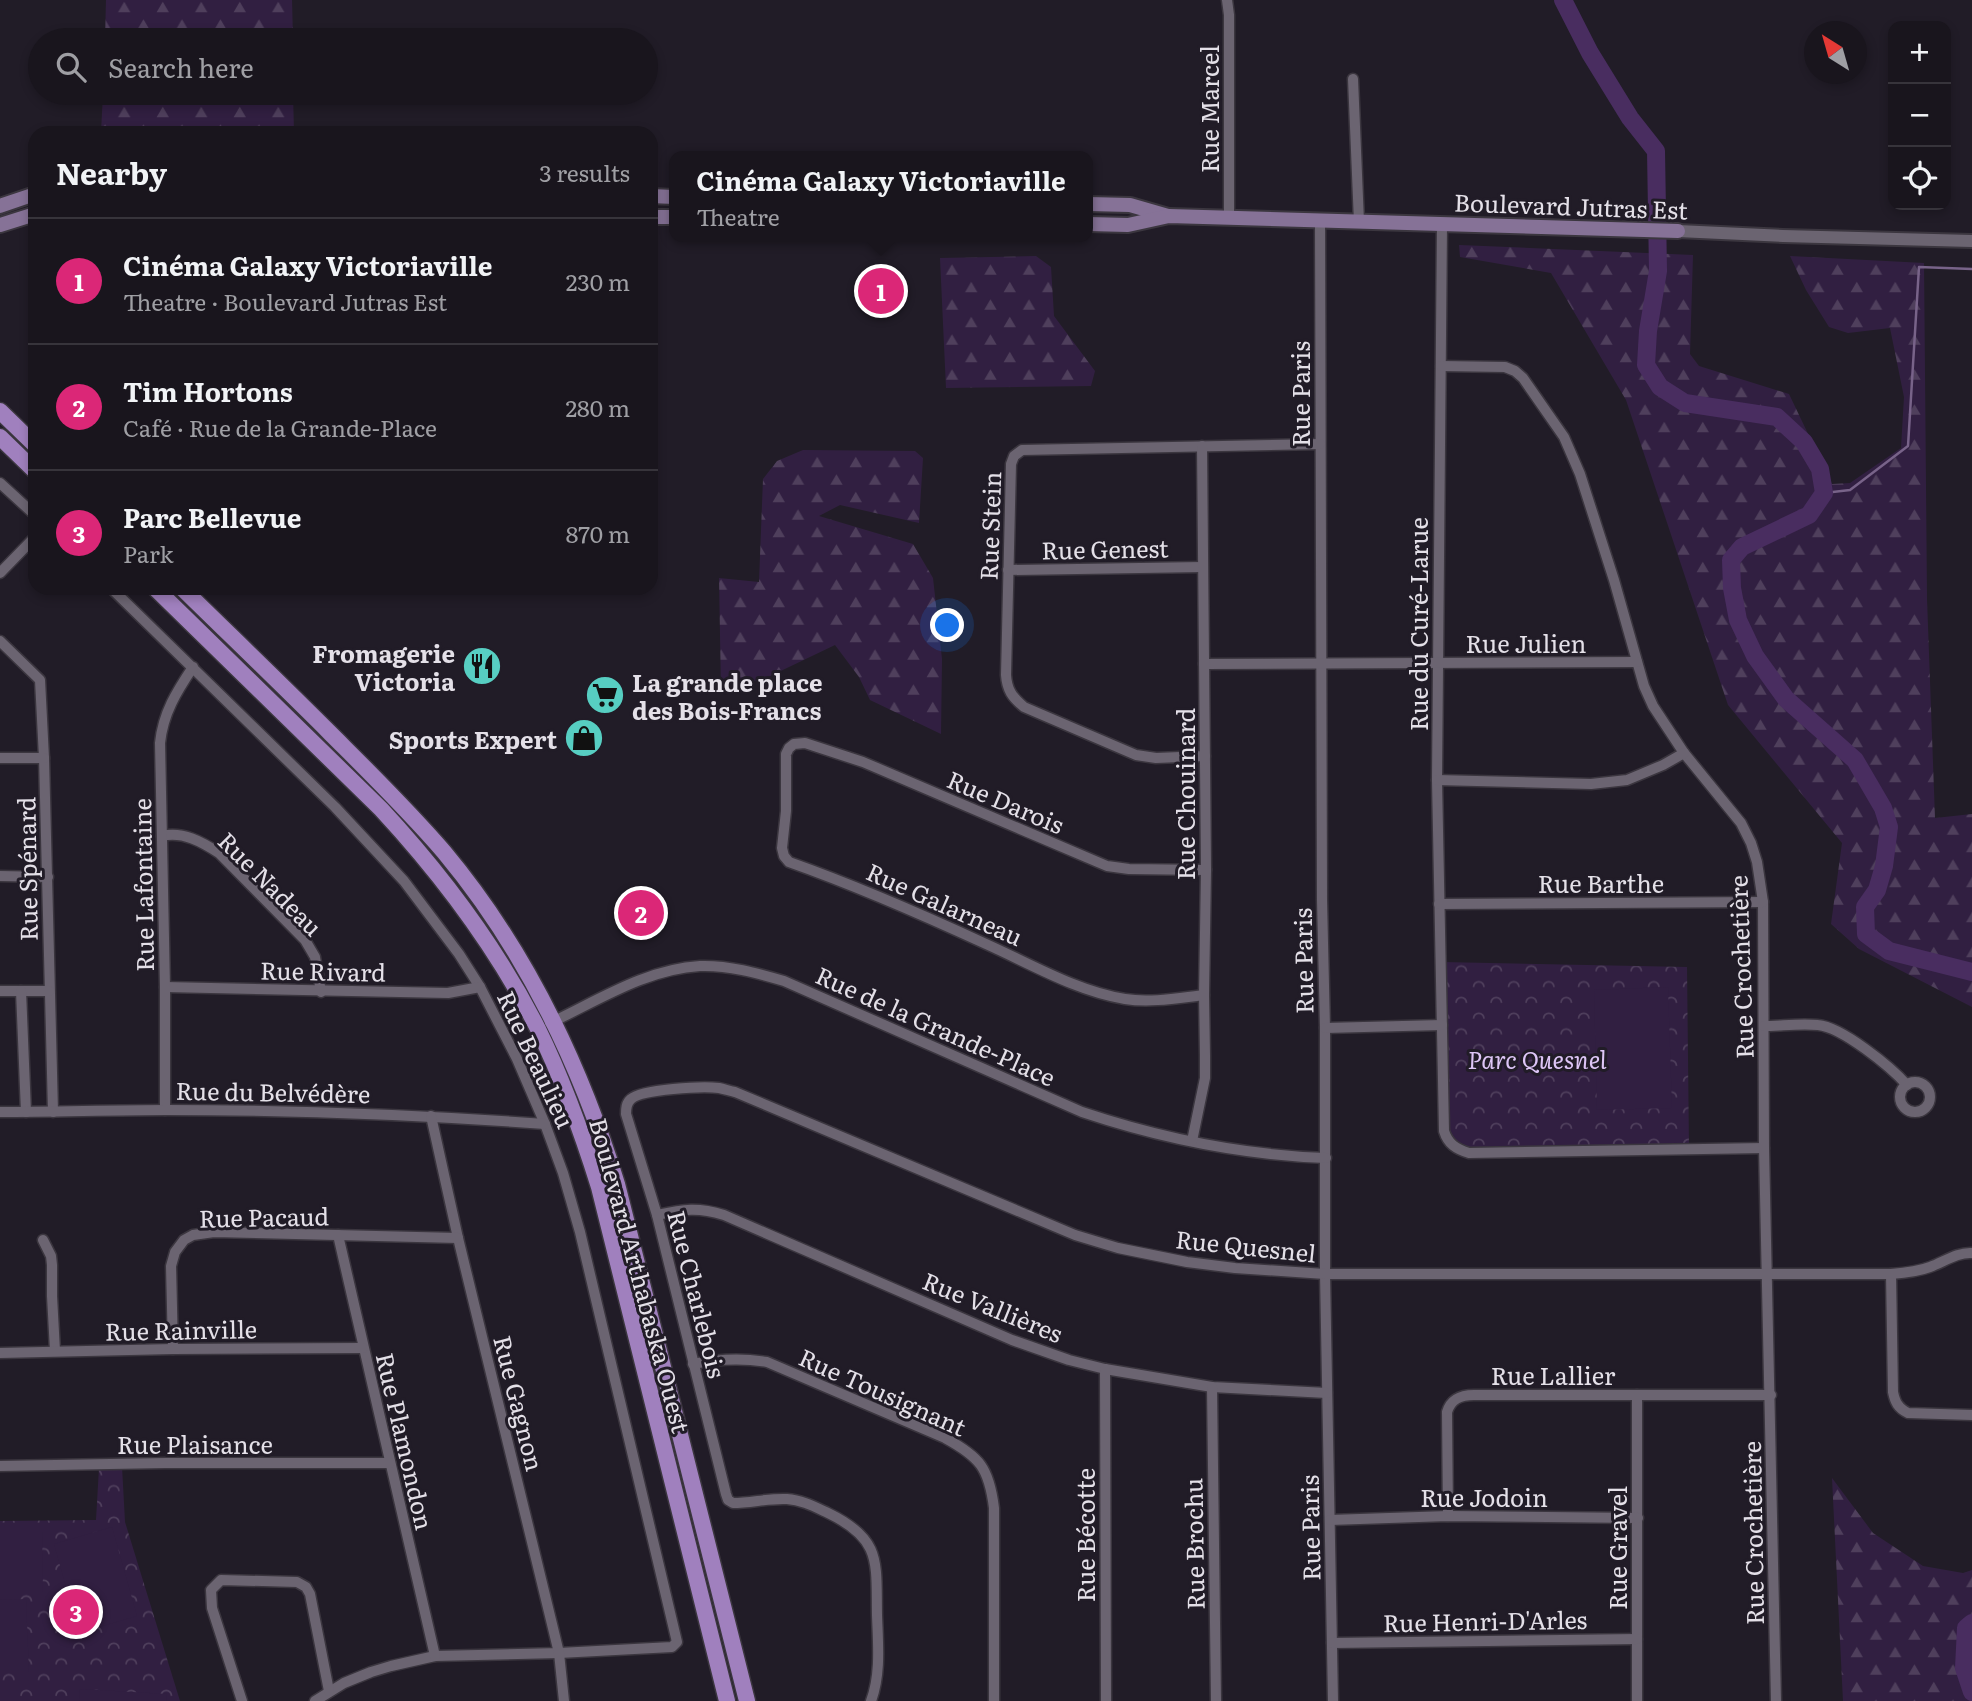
<!DOCTYPE html>
<meta charset="utf-8">
<style>
:root{--surface:#19151d;--page:#221e26;--text:#f1f3f6;--muted:#9f9fa4;--line:#37343b;--accent:#db2777}
body{margin:0;font-family:Literata,serif;background:var(--page);color:var(--text)}
.controls{position:absolute;right:21px;top:21px;display:grid;overflow:hidden;border-radius:14px;box-shadow:0 4px 10px #0003}
.controls button{width:63px;height:63px;display:grid;place-items:center;padding:0;border:0;border-bottom:2px solid var(--line);background:var(--surface);color:var(--text);font:35px sans-serif}
.compass{position:absolute;left:1804px;top:21px;width:63px;height:63px;border-radius:50%;background:var(--surface);box-shadow:0 4px 10px #0003;rotate:323deg}
.you{position:absolute;left:948px;top:626px;width:24px;height:24px;margin:-18px;border:5px solid #fff;border-radius:50%;background:#1a73e8;box-shadow:0 0 0 10px #1a73e833}
.badge{display:grid;place-items:center;width:46px;height:46px;border-radius:50%;background:var(--accent);color:#fff;font-size:23px;font-weight:700}
.pin{position:absolute;translate:-50% -50%;border:4px solid #fff;box-shadow:0 2px 7px #0006}
.popup{position:absolute;left:669px;top:151px;width:424px;height:91px;box-sizing:border-box;display:grid;place-content:center;border-radius:14px;background:var(--surface);filter:drop-shadow(0 2px 5px #0005);font-size:23px;white-space:nowrap;color:var(--muted)}
.popup b{font-size:26px;color:var(--text)}
.popup::after{content:'';position:absolute;left:50%;top:100%;margin-left:-14px;border:14px solid transparent;border-top-color:var(--surface)}
.list{margin:0;padding:0;list-style:none}
h2{display:flex;justify-content:space-between;align-items:center;height:91px;margin:0;padding:0 28px;font-size:30px}
h2 small{font-size:23px;font-weight:400;color:var(--muted)}
.list li{display:grid;grid-template-columns:46px 1fr auto;gap:21px;align-items:center;box-sizing:border-box;height:126px;padding:0 28px;border-top:2px solid var(--line)}
.list b{display:block;font-size:26px;white-space:nowrap}
.list p{margin:0;font-size:23px;white-space:nowrap;color:var(--muted)}
.list em{font-size:23px;font-style:normal;color:var(--muted)}
.icon{flex:none;width:38px;height:38px;fill:none;stroke:currentColor;stroke-width:2;stroke-linecap:round;stroke-linejoin:round}
.map{position:relative;flex:none;width:1972px;height:1701px;overflow:hidden}
.search{position:absolute;background:var(--surface);box-shadow:0 4px 10px #0003;left:28px;top:28px;width:630px;height:77px;display:flex;align-items:center;gap:18px;box-sizing:border-box;padding:0 24px;border-radius:38px;color:var(--muted);font-size:26px}
.panel{position:absolute;background:var(--surface);box-shadow:0 4px 10px #0003;left:28px;top:126px;width:630px;height:469px;border-radius:21px}
.map>svg:first-child{display:block}
.forest{fill:url(#forest-firs)}
.park{fill:url(#park-crowns)}
.pitch{fill:#311f41}
.lines{fill:none;stroke-linecap:round;stroke-linejoin:round}
.stream{stroke:#786389;stroke-width:2.5}
.river{stroke:#492d60;stroke-width:18}
.minor-casing{stroke:#3b363f;stroke-width:13}
.tertiary-casing{stroke:#3b363f;stroke-width:16}
.secondary-casing{stroke:#3b363f;stroke-width:18}
.primary-casing{stroke:#3b363f;stroke-width:19}
.minor{stroke:#6b6471;stroke-width:10}
.tertiary{stroke:#6b6471;stroke-width:12}
.secondary{stroke:#867297;stroke-width:14}
.primary{stroke:#a080be;stroke-width:16}
.labels{text-anchor:middle;dominant-baseline:central;stroke-width:6;stroke-linejoin:round;paint-order:stroke}
.street-label{font-size:24px;fill:#e4e0e8;stroke:#211c27}
.poi-label{font-size:24px;font-weight:bold;fill:#e4e0e8;stroke:#211c27;text-anchor:end}
.park-label{font-size:24px;font-style:italic;fill:#ddc5f6;stroke:#211c27}
</style>
<div class="map">
<svg width="1972" height="1701" viewBox="0 0 1972 1701">
<defs>
<pattern id="forest-firs" width="22" height="20" patternUnits="userSpaceOnUse" patternTransform="scale(1.75)"><rect width="22" height="20" fill="#311f41"/><path d="M5 1l3.5 6h-7zM16 11l3.5 6h-7z" fill="#4f3f5c"/></pattern>
<pattern id="park-crowns" width="20" height="18" patternUnits="userSpaceOnUse" patternTransform="scale(1.75)"><rect width="20" height="18" fill="#311f41"/><path d="M2 6a3 3 0 1 1 6 0M12 15a3 3 0 1 1 6 0" fill="none" stroke="#4f3f5c"/></pattern>
</defs>
<rect width="100%" height="100%" fill="#211c27"/>
<!-- forest -->
<g class="forest">
<path d="M 106,0 L 292,0 L 293,40 L 105,40 Z"/>
<path d="M 103,93 L 293,93 L 294,133 L 101,133 Z"/>
<path d="M 1459,245 L 1693,255 L 1690,354 L 1699,366 L 1789,394 L 1832,484 L 1850,483 L 1901,448 L 1904,397 L 1890,328 L 1848,333 L 1829,327 L 1806,290 L 1790,256 L 1924,263 L 1927,599 L 1935,818 L 1972,814 L 1972,1007 L 1859,949 L 1831,924 L 1842,843 L 1728,705 L 1626,400 L 1551,273 L 1460,257 Z"/>
<path d="M 1036,256 L 1051,267 L 1054,316 L 1095,371 L 1091,386 L 946,388 L 940,258 Z"/>
<path d="M 803,450 L 915,451 L 923,458 L 919,523 L 840,505 L 819,516 L 913,544 L 933,578 L 942,659 L 941,734 L 870,700 L 859,677 L 835,645 L 766,678 L 721,691 L 719,578 L 759,582 L 763,479 L 777,461 Z"/>
<path d="M 1832,1478 L 1873,1533 L 1923,1566 L 1963,1573 L 1972,1570 L 1972,1701 L 1843,1701 Z"/>
</g>
<!-- park -->
<g class="park">
<path d="M 1441,962 L 1687,967 L 1689,1149 L 1469,1153 L 1447,1140 Z"/>
<path d="M 122,1467 L 125,1522 L 180,1701 L 0,1701 L 0,1521 L 96,1520 L 99,1468 Z"/>
</g>
<!-- pitch -->
<g class="pitch">
<path d="M 1668,987 L 1672,1108 L 1597,1110 L 1594,990 Z"/>
<path d="M 112,1527 L 137,1616 L 79,1633 L 54,1544 Z"/>
<path d="M 0,1531 L 42,1531 L 43,1593 L 0,1593 Z"/>
<path d="M 26,1599 L 29,1672 L 0,1672 L 0,1600 Z"/>
<path d="M 80,1689 L 167,1694 L 166,1701 L 79,1701 Z"/>
</g>
<g class="lines">
<!-- stream -->
<path class="stream" d="M 1824,493 L 1850,490 L 1908,446 L 1919,267 L 1972,269"/>
<!-- river -->
<g class="river">
<path d="M 1563,0 L 1590,53 L 1630,118 L 1656,151 L 1658,271 L 1648,331 L 1646,365 L 1660,387 L 1685,403 L 1777,417 L 1804,442 L 1820,469 L 1824,493 L 1809,515 L 1742,547 L 1731,560 L 1732,588 L 1738,620 L 1755,656 L 1786,699 L 1855,760 L 1883,808 L 1889,827 L 1884,866 L 1877,890 L 1865,907 L 1866,934 L 1889,951 L 1972,972"/>
<path d="M 1972,1623 L 1966,1628 L 1964,1668 L 1972,1692"/>
</g>
<!-- minor casing -->
<g class="minor-casing">
<g id="minor">
<path d="M 1227,0 L 1229,15 L 1229,218"/>
<path d="M 1353,79 L 1359,222"/>
<path d="M 1320,220 L 1322,900 L 1325,1028 L 1325,1274 L 1333,1701"/>
<path d="M 1442,224 L 1437,780 L 1444,1131 C 1448,1144 1456,1149 1469,1153 L 1764,1148"/>
<path d="M 1441,366 L 1505,367 L 1515,371 L 1523,378 L 1564,437 L 1580,474 L 1614,580 L 1644,686 L 1653,706 L 1684,753 L 1741,823 L 1751,843 L 1757,862 L 1763,902 L 1764,1148 L 1776,1701"/>
<path d="M 0,483 L 35,515"/>
<path d="M 1008,570 L 1202,567"/>
<path d="M 0,573 L 35,537"/>
<path d="M 111,588 L 335,807 L 404,881 L 459,954 L 480,987 L 517,1059 L 545,1124 L 563,1173 L 580,1232 L 677,1642 L 672,1647 L 559,1653 L 435,1656 L 391,1666 L 371,1672 L 344,1683 L 315,1701"/>
<path d="M 0,641 L 40,680 L 44,758 L 53,1112"/>
<path d="M 1204,664 L 1637,662"/>
<path d="M 1205,756 L 1156,758 L 1136,755 L 1024,707 C 1012,697 1007,690 1006,675 L 1011,464 L 1014,456 L 1022,450 L 1320,444"/>
<path d="M 0,758 L 44,758"/>
<path d="M 1437,780 L 1591,784 L 1627,780 L 1663,765 L 1684,753"/>
<path d="M 162,836 C 183,831 202,842 219,853 L 305,940 L 315,957 L 321,992"/>
<path d="M 0,876 L 48,877"/>
<path d="M 1439,904 L 1763,902"/>
<path d="M 165,987 L 448,993 L 480,987"/>
<path d="M 0,991 L 49,991"/>
<path d="M 21,991 L 26,1112"/>
<path d="M 1204,995 C 1178,998 1151,1003 1125,999 C 1076,991 1031,964 986,944 C 921,914 857,886 789,862 L 784,856 L 782,848 L 786,811 L 786,754 L 789,748 L 794,744 L 805,743 L 863,762 L 1107,866 L 1129,869 L 1206,870"/>
<path d="M 550,1023 C 597,1001 646,969 700,966 C 728,965 757,973 784,981 L 1082,1112 C 1160,1138 1244,1155 1326,1158"/>
<path d="M 1764,1026 C 1781,1026 1800,1023 1818,1025 C 1842,1027 1891,1067 1907,1085"/>
<path d="M 1325,1028 L 1442,1025"/>
<circle cx="1915" cy="1097" r="15"/>
<path d="M 165,1110 L 165,987 L 160,743 C 163,713 177,691 193,667"/>
<path d="M 0,1112 C 55,1112 111,1110 166,1110 C 293,1110 419,1115 545,1124"/>
<path d="M 431,1116 L 458,1238 L 551,1620 L 559,1653 L 564,1701"/>
<path d="M 1192,1141 L 1205,1078 L 1205,1055 L 1204,995 L 1206,870 L 1202,446"/>
<path d="M 657,1215 C 684,1209 698,1207 724,1215 L 1012,1340 L 1069,1360 L 1105,1369 L 1212,1387 L 1327,1393"/>
<path d="M 338,1235 L 435,1656"/>
<path d="M 43,1240 L 51,1256 L 52,1265 L 52,1296 L 55,1351"/>
<path d="M 1891,1274 L 1893,1392 C 1895,1402 1898,1408 1908,1413 L 1972,1415"/>
<path d="M 173,1349 L 171,1266 L 175,1252 L 184,1240 L 193,1235 L 214,1232 L 458,1238"/>
<path d="M 0,1353 L 173,1349 L 363,1348"/>
<path d="M 693,1364 C 718,1359 742,1358 767,1362 L 945,1438 C 980,1457 989,1468 994,1508 L 994,1701"/>
<path d="M 1105,1369 L 1106,1701"/>
<path d="M 1212,1387 L 1216,1701"/>
<path d="M 1637,1395 L 1637,1701"/>
<path d="M 0,1466 L 165,1463 L 390,1463"/>
<path d="M 1448,1516 L 1447,1412 C 1451,1399 1460,1395 1474,1395 L 1771,1395"/>
<path d="M 1330,1520 L 1448,1516 L 1638,1518"/>
<path d="M 1332,1643 L 1637,1639"/>
<path d="M 242,1701 L 212,1608 L 211,1590 L 221,1580 L 297,1582 L 306,1587 L 310,1594 L 329,1691"/>
<path d="M 871,1701 C 881,1674 878,1644 877,1615 C 876,1562 882,1539 828,1513 C 815,1507 802,1500 787,1499 C 769,1498 751,1503 733,1503 L 728,1500 L 726,1494 L 657,1215 L 626,1114 C 626,1109 626,1103 631,1099 C 642,1089 703,1086 719,1088 C 724,1089 730,1091 735,1092 L 1075,1235 L 1118,1248 L 1187,1262 L 1235,1268 L 1325,1274 L 1891,1274 C 1904,1273 1917,1272 1930,1267 C 1944,1262 1957,1252 1972,1253"/>
</g>
</g>
<!-- tertiary casing -->
<g class="tertiary-casing">
<path id="tertiary" d="M 1678,231 L 1783,236 L 1972,241"/>
</g>
<!-- secondary casing -->
<g class="secondary-casing">
<g id="secondary">
<path d="M 651,196 L 674,197"/>
<path d="M 1088,204 L 1130,205 L 1168,216"/>
<path d="M 0,206 L 35,194"/>
<path d="M 651,217 L 674,217"/>
<path d="M 1088,224 L 1128,225 L 1169,216 L 1678,231"/>
<path d="M 0,225 L 35,214"/>
</g>
</g>
<!-- primary casing -->
<g class="primary-casing">
<g id="primary">
<path d="M 0,411 L 35,445"/>
<path d="M 0,437 L 35,471"/>
<path d="M 155,588 L 381,809 C 443,876 497,948 538,1029 C 563,1080 582,1133 599,1187 L 727,1701"/>
<path d="M 182,588 C 231,636 281,684 330,733 C 369,772 408,810 444,852 C 525,949 580,1064 617,1184 L 747,1701"/>
</g>
</g>
<!-- minor -->
<use href="#minor" class="minor"/>
<!-- tertiary -->
<use href="#tertiary" class="tertiary"/>
<!-- secondary -->
<use href="#secondary" class="secondary"/>
<!-- primary -->
<use href="#primary" class="primary"/>
</g>
<!-- icons -->
<defs>
<g id="restaurant-disc" transform="scale(2.0125)"><circle r="9.5" fill="#57cec2" stroke="#211c27"/><path d="M-5-6h1v4h1v-4h1v4h1v-4h1v5L-1.5 .5V6h-2V.5L-5-1ZM5-6V6H3V1.5H1.5Q1.5-4 5-6Z" fill="#111"/></g>
<g id="supermarket-disc" transform="scale(2.0125)"><circle r="9.5" fill="#57cec2" stroke="#211c27"/><path d="M-6-5.5h2.5l.6 2H6L4.5 2H-2.5L-4.4-4H-6ZM-1.5 3.2a1.3 1.3 0 1 0 .1 0ZM3 3.2a1.3 1.3 0 1 0 .1 0Z" fill="#111"/></g>
<g id="shop-disc" transform="scale(2.0125)"><circle r="9.5" fill="#57cec2" stroke="#211c27"/><path d="M-5-2.5h2.3a2.7 3.5 0 0 1 5.4 0H5L5.5 6h-11ZM-1.5-2.5h3a1.5 2.3 0 0 0-3 0Z" fill="#111"/></g>
</defs>
<g fill-rule="evenodd">
<use href="#restaurant-disc" x="482" y="666"/>
<use href="#supermarket-disc" x="605" y="695"/>
<use href="#shop-disc" x="584" y="738"/>
</g>
<g class="labels">
<!-- street labels -->
<g class="street-label">
<text transform="translate(1208 109) rotate(-90)">Rue Marcel</text>
<text transform="translate(1571 205) rotate(2)">Boulevard Jutras Est</text>
<text transform="translate(1299 394) rotate(-90)">Rue Paris</text>
<text transform="translate(989 526) rotate(-88)">Rue Stein</text>
<text transform="translate(1105 548) rotate(-1)">Rue Genest</text>
<text transform="translate(1417 624) rotate(-90)">Rue du Curé-Larue</text>
<text x="1526" y="642">Rue Julien</text>
<text transform="translate(1184 794) rotate(-90)">Rue Chouinard</text>
<text transform="translate(1006 801) rotate(23)">Rue Darois</text>
<text transform="translate(26 869) rotate(-91)">Rue Spénard</text>
<text x="1601" y="882">Rue Barthe</text>
<text transform="translate(271 883) rotate(45)">Rue Nadeau</text>
<text transform="translate(142 885) rotate(-91)">Rue Lafontaine</text>
<text transform="translate(945 903) rotate(24)">Rue Galarneau</text>
<text transform="translate(1302 961) rotate(-91)">Rue Paris</text>
<text transform="translate(1740 967) rotate(-92)">Rue Crochetière</text>
<text transform="translate(323 970) rotate(1)">Rue Rivard</text>
<text transform="translate(936 1025) rotate(24)">Rue de la Grande-Place</text>
<text transform="translate(537 1059) rotate(65)">Rue Beaulieu</text>
<text transform="translate(273 1091) rotate(1)">Rue du Belvédère</text>
<text transform="translate(264 1216) rotate(-1)">Rue Pacaud</text>
<text transform="translate(1246 1245) rotate(6)">Rue Quesnel</text>
<text transform="translate(641 1275) rotate(75)">Boulevard Arthabaska Ouest</text>
<text transform="translate(698 1294) rotate(76)">Rue Charlebois</text>
<text transform="translate(993 1306) rotate(22)">Rue Vallières</text>
<text transform="translate(181 1329) rotate(-1)">Rue Rainville</text>
<text x="1553" y="1374">Rue Lallier</text>
<text transform="translate(883 1391) rotate(24)">Rue Tousignant</text>
<text transform="translate(520 1403) rotate(76)">Rue Gagnon</text>
<text transform="translate(406 1441) rotate(77)">Rue Plamondon</text>
<text x="195" y="1443">Rue Plaisance</text>
<text x="1484" y="1496">Rue Jodoin</text>
<text transform="translate(1309 1528) rotate(-91)">Rue Paris</text>
<text transform="translate(1752 1533) rotate(-91)">Rue Crochetière</text>
<text transform="translate(1084 1535) rotate(-90)">Rue Bécotte</text>
<text transform="translate(1193 1544) rotate(-91)">Rue Brochu</text>
<text transform="translate(1616 1548) rotate(-90)">Rue Gravel</text>
<text transform="translate(1485 1620) rotate(-1)">Rue Henri-D'Arles</text>
</g>
<!-- poi labels -->
<g class="poi-label">
<text x="455" y="652">Fromagerie<tspan x="455" dy="28">Victoria</tspan></text>
<text x="632" y="681" text-anchor="start">La grande place<tspan x="632" dy="28">des Bois-Francs</tspan></text>
<text x="557" y="738">Sports Expert</text>
</g>
<!-- park labels -->
<g class="park-label">
<text x="1537" y="1058">Parc Quesnel</text>
</g>
</g>
</svg>
<div class="controls">
<button>+</button>
<button>−</button>
<button><svg class="icon" aria-label="locate" viewBox="0 0 24 24"><circle cx="12" cy="12" r="6"/><path d="M12 2v4M12 18v4M2 12h4M18 12h4"/></svg></button>
</div>
<svg class="compass" viewBox="-18 -18 36 36"><path d="M0-13l5 13h-10z" fill="#e53935"/><path d="M0 13l5-13h-10z" fill="#9f9fa4"/></svg>
<div class="you"></div>
<div class="pin badge" style="left:881px;top:291px">1</div>
<div class="popup"><b>Cinéma Galaxy Victoriaville</b>Theatre</div>
<div class="pin badge" style="left:641px;top:913px">2</div>
<div class="pin badge" style="left:76px;top:1612px">3</div>
<div class="search"><svg class="icon" aria-label="search" viewBox="0 0 24 24"><circle cx="10" cy="10" r="6"/><path d="M15 15l6 6"/></svg>Search here</div>
<section class="panel">
<h2>Nearby<small>3 results</small></h2>
<ul class="list">
<li><span class="badge">1</span><div><b>Cinéma Galaxy Victoriaville</b><p>Theatre · Boulevard Jutras Est</p></div><em>230 m</em></li>
<li><span class="badge">2</span><div><b>Tim Hortons</b><p>Café · Rue de la Grande-Place</p></div><em>280 m</em></li>
<li><span class="badge">3</span><div><b>Parc Bellevue</b><p>Park</p></div><em>870 m</em></li>
</ul>
</section>
</div>
